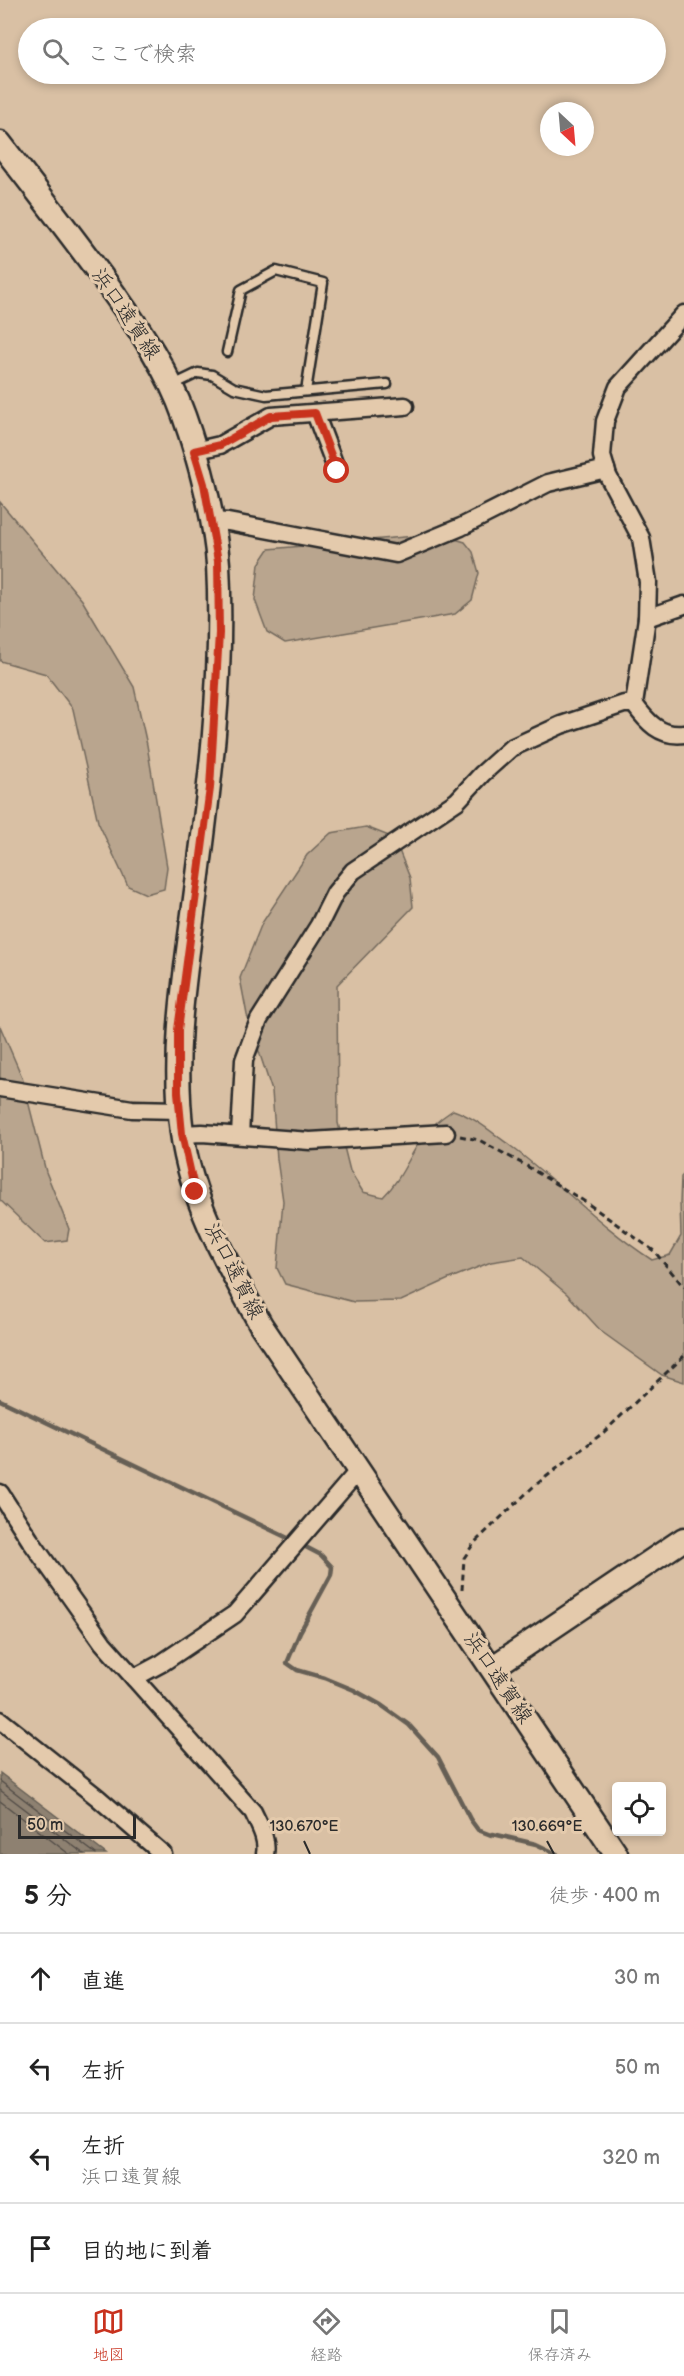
<!DOCTYPE html>
<html lang="ja">
<meta charset="utf-8">
<style>
:root{--surface:#fff;--page:#f6f6f6;--text:#222;--muted:#767676;--line:#e0e0e0;--accent:#c8321e}
body{margin:0;font-family:"Balsamiq Sans","Klee One",sans-serif;background:var(--page);color:var(--text)}
.controls{position:absolute;right:18px;bottom:18px;display:grid;overflow:hidden;border-radius:6px;box-shadow:0 3px 9px #0003}
.controls button{width:54px;height:54px;display:grid;place-items:center;padding:0;border:0;border-bottom:2px solid var(--line);background:var(--surface);color:var(--text);font:30px sans-serif}
.compass{position:absolute;left:540px;top:102px;width:54px;height:54px;border-radius:50%;background:var(--surface);box-shadow:0 3px 9px #0003;rotate:154deg}
.scale{position:absolute;left:18px;bottom:15px;width:118px;box-sizing:border-box;padding-left:6px;border:3px solid #2b2b2b;border-top:0;font-size:16px;line-height:21px;white-space:nowrap;color:#2b2b2b;-webkit-text-stroke:4px #e4caac;paint-order:stroke}
.stop{position:absolute;width:18px;height:18px;margin:-14px;border:4px solid #c8321e;border-radius:50%;background:#fff}
.stop.end{background:#c8321e;border-color:#fff;box-shadow:0 2px 6px #0008}
.list{margin:0;padding:0;list-style:none}
h2{display:flex;justify-content:space-between;align-items:center;height:78px;margin:0;padding:0 24px;font-size:26px}
h2 small{font-size:20px;font-weight:400;color:var(--muted)}
.list li{display:grid;grid-template-columns:39px 1fr auto;gap:18px;align-items:center;box-sizing:border-box;height:90px;padding:0 24px;border-top:2px solid var(--line)}
.list b{display:block;font-size:22px;white-space:nowrap}
.list p{margin:0;font-size:20px;white-space:nowrap;color:var(--muted)}
.list em{font-size:20px;font-style:normal;color:var(--muted)}
.icon{flex:none;width:33px;height:33px;fill:none;stroke:currentColor;stroke-width:2;stroke-linecap:round;stroke-linejoin:round}
.map{position:relative;flex:none;width:684px;height:1854px;overflow:hidden}
.search{position:absolute;background:var(--surface);box-shadow:0 3px 9px #0003;left:18px;right:18px;top:18px;height:66px;display:flex;align-items:center;gap:15px;box-sizing:border-box;padding:0 21px;border-radius:33px;color:var(--muted);font-size:22px}
.sheet{height:438px;background:var(--surface)}
nav{display:flex;justify-content:space-around;align-items:center;box-sizing:border-box;height:84px;border-top:2px solid var(--line);background:var(--surface);font-size:16px;color:var(--muted)}
nav a{display:grid;justify-items:center;gap:3px}
nav .on{color:var(--accent)}
.map>svg:first-child{display:block}
.green{fill:#b9a58e;stroke:#72685c;stroke-width:1.5}
.water{fill:#8e8171;stroke:#665f55;stroke-width:1.5}
.lines{fill:none;stroke-linecap:round;stroke-linejoin:round}
.shore{stroke:#534d47;stroke-width:1.5}
.stream{stroke:#665f55;stroke-width:4.5}
.lane-casing{stroke:#2b2b2b;stroke-width:13}
.street-casing{stroke:#2b2b2b;stroke-width:21}
.secondary-casing{stroke:#2b2b2b;stroke-width:27}
.path{stroke:#2b2b2b;stroke-width:3;stroke-dasharray:6 4.5;stroke-linecap:butt}
.lane{stroke:#e4caac;stroke-width:8}
.street{stroke:#e4caac;stroke-width:16}
.secondary{stroke:#e4caac;stroke-width:22}
.route{stroke:#c8321e;stroke-width:8}
.ticks{fill:none;stroke:#2b2b2b;stroke-width:2}
.labels{text-anchor:middle;dominant-baseline:central;stroke-width:6;stroke-linejoin:round;paint-order:stroke}
.street-label{font-size:21px;fill:#2b2b2b;stroke:#e4caac}
.ticks-label{font-size:15px;text-anchor:middle;fill:#2b2b2b;stroke:#e4caac;stroke-width:6;stroke-linejoin:round;paint-order:stroke}
</style>
<div class="map">
<svg width="684" height="1854" viewBox="0 0 684 1854">
<rect width="100%" height="100%" fill="#d9c0a4"/>
<filter id="ink" filterUnits="userSpaceOnUse"><feTurbulence type="fractalNoise" baseFrequency=".0167" numOctaves="2"/><feDisplacementMap in="SourceGraphic" scale="12" xChannelSelector="R" yChannelSelector="G"/><feConvolveMatrix kernelMatrix="1 2 1 2 8 2 1 2 1" color-interpolation-filters="sRGB"/></filter>
<g filter="url(#ink)">
<!-- green -->
<g class="green">
<path d="M 0,502 L 82,600 L 134,687 L 147,745 L 167,867 L 164,889 L 146,894 L 128,886 L 98,822 L 73,709 L 46,674 L 0,661 Z"/>
<path d="M 438,534 L 465,542 L 473,552 L 479,573 L 472,600 L 455,614 L 285,643 L 267,632 L 255,600 L 259,564 L 269,549 Z"/>
<path d="M 366,827 L 394,838 L 410,878 L 413,907 L 337,985 L 338,1123 L 350,1171 L 363,1192 L 383,1197 C 403,1177 407,1160 422,1138 C 430,1126 441,1118 453,1110 C 474,1117 490,1131 508,1144 C 557,1181 600,1226 652,1260 L 670,1255 L 681,1236 L 680,1203 L 681,1177 L 684,1174 L 684,1382 L 662,1375 L 602,1332 L 567,1294 L 523,1257 L 491,1262 L 451,1278 L 401,1301 L 354,1302 L 285,1284 L 277,1268 L 283,1201 L 277,1159 L 272,1091 L 247,1015 L 240,978 L 262,923 L 307,855 L 331,833 Z"/>
<path d="M 0,1026 L 22,1077 L 46,1172 L 69,1229 L 67,1240 L 45,1243 L 0,1200 Z"/>
</g>
<!-- water -->
<path class="water" d="M 0,1773 L 97,1847 L 106,1854 L 0,1854 Z"/>
<g class="lines">
<!-- shore -->
<g class="shore">
<path d="M 0,1781 L 96,1854"/>
<path d="M 0,1790 L 84,1854"/>
<path d="M 0,1801 L 69,1854"/>
</g>
<!-- stream -->
<g class="stream">
<path d="M 0,1400 L 292,1540"/>
<path d="M 300,1544 L 321,1555 L 332,1567 L 331,1575 L 300,1632 L 287,1663 L 297,1670 L 325,1678 L 354,1690 L 381,1705 L 409,1725 L 438,1757 L 470,1819 L 478,1830 L 491,1835 L 493,1834 L 536,1844 L 557,1854"/>
</g>
<!-- lane casing -->
<g class="lane-casing">
<g id="lane">
<path d="M 227,352 L 241,290 L 276,271 L 323,283 L 306,391"/>
<path d="M 173,385 L 198,373 L 212,375 L 234,388 L 266,395 L 387,384"/>
</g>
</g>
<!-- street casing -->
<g class="street-casing">
<g id="street">
<path d="M 684,314 L 618,387 L 605,421 L 602,456 L 608,476 L 641,538 L 648,582 L 647,618 L 634,704 C 647,722 660,737 684,734"/>
<path d="M 315,413 L 337,471"/>
<path d="M 194,451 L 220,445 L 271,416 L 405,406"/>
<path d="M 211,521 L 228,522 L 396,554 L 461,527 L 548,483 L 606,469"/>
<path d="M 647,618 L 684,605"/>
<path d="M 0,1088 L 132,1109 L 180,1110"/>
<path d="M 182,1134 L 202,1133 L 310,1141 L 446,1133"/>
<path d="M 240,1135 L 244,1060 L 259,1020 L 319,925 L 335,893 L 353,871 L 457,801 L 482,774 L 511,748 L 561,725 L 624,704 L 634,704"/>
<path d="M 0,1493 L 30,1540 L 103,1643 L 253,1812 C 259,1825 268,1839 265,1854"/>
<path d="M 134,1678 L 162,1663 L 235,1614 L 359,1470"/>
<path d="M 0,1720 L 97,1797 L 163,1854"/>
</g>
</g>
<!-- secondary casing -->
<g class="secondary-casing">
<g id="secondary">
<path d="M 0,143 C 39,194 78,243 115,295 C 142,333 168,371 184,416 C 199,458 215,520 218,564 C 224,678 209,793 194,906 C 184,981 172,1056 182,1133 C 191,1202 228,1265 261,1325 L 616,1854"/>
<path d="M 492,1668 L 684,1539"/>
</g>
</g>
<!-- path -->
<g class="path">
<path d="M 460,1136 L 479,1140 L 525,1165 L 587,1203 L 654,1251 L 684,1287"/>
<path d="M 462,1590 L 464,1558 L 474,1543 L 533,1487 L 604,1432 L 684,1356"/>
</g>
<!-- lane -->
<use href="#lane" class="lane"/>
<!-- street -->
<use href="#street" class="street"/>
<!-- secondary -->
<use href="#secondary" class="secondary"/>
</g>
</g>
<g class="lines" filter="url(#ink)">
<!-- route -->
<path class="route" d="M 195,1192 L 182,1134 L 178,1092 L 178,1030 L 210,788 L 219,633 L 218,561 L 204,484 L 194,451 L 220,445 L 271,416 L 315,413 L 337,471"/>
</g>
<!-- ticks -->
<path class="ticks" d="M 304,1841 L 310,1854M 547,1841 L 554,1854"/>
<g class="labels">
<!-- street labels -->
<g class="street-label">
<text transform="translate(126 314) rotate(56)">浜口遠賀線</text>
<text transform="translate(234 1271) rotate(63)">浜口遠賀線</text>
<text transform="translate(498 1678) rotate(56)">浜口遠賀線</text>
</g>
</g>
<g class="ticks-label">
<text x="304" y="1831">130.670°E</text>
<text x="547" y="1831">130.669°E</text>
</g>
</svg>
<div class="controls">
<button><svg class="icon" aria-label="locate" viewBox="0 0 24 24"><circle cx="12" cy="12" r="6"/><path d="M12 2v4M12 18v4M2 12h4M18 12h4"/></svg></button>
</div>
<svg class="compass" viewBox="-18 -18 36 36"><path d="M0-13l5 13h-10z" fill="#e53935"/><path d="M0 13l5-13h-10z" fill="#767676"/></svg>
<div class="scale">50 m</div>
<div class="stop" style="left:337px;top:471px"></div>
<div class="stop end" style="left:195px;top:1192px"></div>
<div class="search"><svg class="icon" aria-label="search" viewBox="0 0 24 24"><circle cx="10" cy="10" r="6"/><path d="M15 15l6 6"/></svg>ここで検索</div>
</div>
<section class="sheet">
<h2>5 分<small>徒歩 · 400 m</small></h2>
<ul class="list">
<li><svg class="icon" aria-label="ahead" viewBox="0 0 24 24"><path d="M12 20V5M6 11l6-6 6 6"/></svg><div><b>直進</b></div><em>30 m</em></li>
<li><svg class="icon" aria-label="left" viewBox="0 0 24 24"><path d="M17 20v-9H6M10 6l-5 5 5 5"/></svg><div><b>左折</b></div><em>50 m</em></li>
<li><svg class="icon" aria-label="left" viewBox="0 0 24 24"><path d="M17 20v-9H6M10 6l-5 5 5 5"/></svg><div><b>左折</b><p>浜口遠賀線</p></div><em>320 m</em></li>
<li><svg class="icon" aria-label="arrive" viewBox="0 0 24 24"><path d="M6 21V4h12l-3 4 3 4H6"/></svg><div><b>目的地に到着</b></div></li>
</ul>
</section>
<nav>
<a class="on"><svg class="icon" aria-label="map" viewBox="0 0 24 24"><path d="M3 6l6-2 6 2 6-2v14l-6 2-6-2-6 2zM9 4v14M15 6v14"/></svg>地図</a>
<a><svg class="icon" aria-label="directions" viewBox="0 0 24 24"><path d="M12 3l9 9-9 9-9-9zM9 14v-3h6M13 9l2 2-2 2"/></svg>経路</a>
<a><svg class="icon" aria-label="saved" viewBox="0 0 24 24"><path d="M7 4h10v16l-5-4-5 4z"/></svg>保存済み</a>
</nav>
